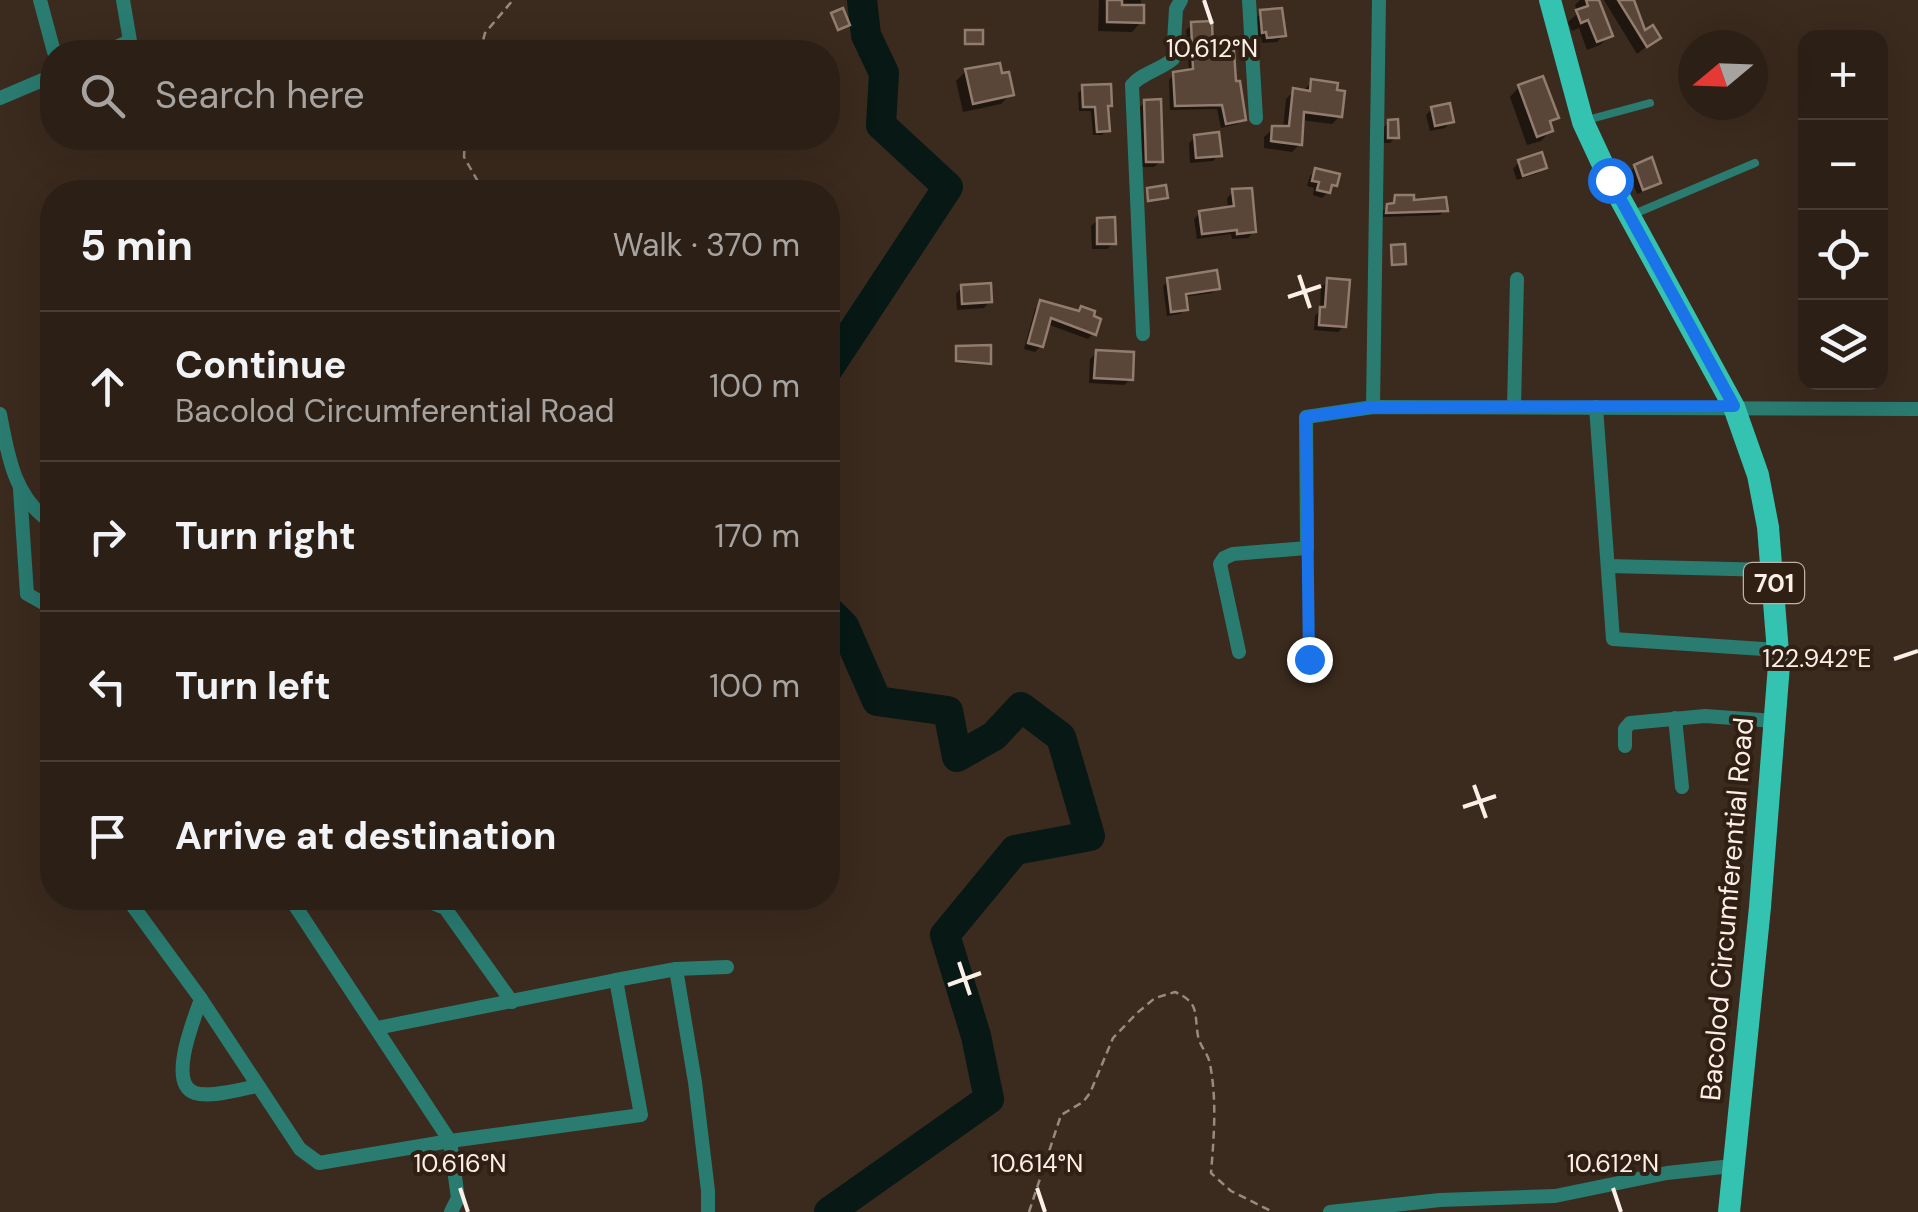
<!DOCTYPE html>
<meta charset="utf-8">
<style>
:root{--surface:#2c2016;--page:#34281f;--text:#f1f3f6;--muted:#a6a3a1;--line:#483e35}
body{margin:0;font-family:"DM Sans",sans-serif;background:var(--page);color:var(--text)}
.controls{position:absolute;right:30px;top:30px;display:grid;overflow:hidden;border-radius:20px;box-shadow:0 10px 40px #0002}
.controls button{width:90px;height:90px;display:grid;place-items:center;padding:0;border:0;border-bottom:2px solid var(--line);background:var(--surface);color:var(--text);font:50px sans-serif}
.compass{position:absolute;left:1678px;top:30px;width:90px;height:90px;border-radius:50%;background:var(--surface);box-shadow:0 10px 40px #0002;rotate:251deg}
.stop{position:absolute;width:30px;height:30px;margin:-22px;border:8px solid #1a73e8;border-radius:50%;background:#fff}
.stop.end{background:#1a73e8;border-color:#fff;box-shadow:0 2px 10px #0008}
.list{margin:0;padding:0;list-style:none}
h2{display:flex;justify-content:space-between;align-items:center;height:130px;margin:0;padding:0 40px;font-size:42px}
h2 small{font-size:32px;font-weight:400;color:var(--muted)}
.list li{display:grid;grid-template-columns:65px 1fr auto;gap:30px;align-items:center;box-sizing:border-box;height:150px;padding:0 40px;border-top:2px solid var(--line)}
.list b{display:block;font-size:38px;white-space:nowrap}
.list p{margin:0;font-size:32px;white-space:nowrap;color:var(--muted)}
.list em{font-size:32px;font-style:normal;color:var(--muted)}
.icon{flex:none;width:55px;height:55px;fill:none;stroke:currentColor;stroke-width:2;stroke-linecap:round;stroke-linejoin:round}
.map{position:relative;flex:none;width:1918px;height:1212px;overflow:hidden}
.search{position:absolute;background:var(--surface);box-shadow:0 10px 40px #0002;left:40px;top:40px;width:800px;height:110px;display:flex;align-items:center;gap:25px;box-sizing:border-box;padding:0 35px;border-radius:40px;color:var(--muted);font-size:38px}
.panel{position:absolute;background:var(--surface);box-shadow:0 10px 40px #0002;left:40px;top:180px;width:800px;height:730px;border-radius:40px}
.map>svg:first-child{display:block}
.shadow{fill:#0007}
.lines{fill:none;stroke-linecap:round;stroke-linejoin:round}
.river{stroke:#071815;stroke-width:30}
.building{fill:#594639;stroke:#917c6e;stroke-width:2.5}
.path{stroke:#988a80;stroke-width:2.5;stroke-dasharray:8 5;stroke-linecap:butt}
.service{stroke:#2a7b70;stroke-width:8}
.minor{stroke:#2a7b70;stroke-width:14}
.primary{stroke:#34c3b0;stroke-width:22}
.route{stroke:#1a73e8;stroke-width:12}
.ticks{fill:none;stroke:#fbefe8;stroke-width:4}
.labels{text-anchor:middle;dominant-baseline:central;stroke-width:8;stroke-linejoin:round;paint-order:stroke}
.shield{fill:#302014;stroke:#beb1a8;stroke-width:2.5}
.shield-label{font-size:25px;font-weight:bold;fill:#fbefe8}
.street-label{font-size:28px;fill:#fbefe8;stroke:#302014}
.ticks-label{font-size:25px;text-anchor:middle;fill:#fbefe8;stroke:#302014;stroke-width:8;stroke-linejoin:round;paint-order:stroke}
</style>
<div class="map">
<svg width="1918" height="1212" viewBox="0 0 1918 1212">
<rect width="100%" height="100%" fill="#3b2a1e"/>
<!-- shadow -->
<g class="shadow">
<path d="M 1099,0 L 1141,0 L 1141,22 L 1132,32 L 1098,31 Z"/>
<path d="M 1580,0 L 1596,0 L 1610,36 L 1600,45 L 1587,50 L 1579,28 L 1572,31 L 1568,22 L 1578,13 L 1575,5 Z"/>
<path d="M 1604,0 L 1631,0 L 1644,33 L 1658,37 L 1637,54 Z"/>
<path d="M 1261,13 L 1283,35 L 1277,42 L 1262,43 L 1261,37 L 1256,38 L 1255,19 Z"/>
<path d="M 1192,25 L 1211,54 L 1232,73 L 1243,119 L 1237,124 L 1221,128 L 1217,109 L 1170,110 L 1169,80 L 1174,74 L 1189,72 L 1186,30 Z"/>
<path d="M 966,71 L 1011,94 L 1001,104 L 963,112 L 956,81 Z"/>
<path d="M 1312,82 L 1340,116 L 1332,124 L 1301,120 L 1300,144 L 1292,152 L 1264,148 L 1264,137 L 1273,129 L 1283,129 L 1286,99 L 1294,91 L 1304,90 Z"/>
<path d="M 1519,87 L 1556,118 L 1548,125 L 1550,131 L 1541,141 L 1527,145 L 1510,97 Z"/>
<path d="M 1083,88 L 1109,105 L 1106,108 L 1107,130 L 1102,135 L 1093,135 L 1091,111 L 1079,111 L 1078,93 Z"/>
<path d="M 1145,102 L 1161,161 L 1154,167 L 1141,167 L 1139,108 Z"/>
<path d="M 1432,109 L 1451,121 L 1445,128 L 1430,131 L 1426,115 Z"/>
<path d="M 1389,122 L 1396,137 L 1390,143 L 1382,143 L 1383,128 Z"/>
<path d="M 1195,137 L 1219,155 L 1213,161 L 1190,163 L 1189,143 Z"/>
<path d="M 1519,162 L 1545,167 L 1538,173 L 1517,180 L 1513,169 Z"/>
<path d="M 1635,167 L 1658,182 L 1652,188 L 1637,194 L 1629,173 Z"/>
<path d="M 1316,170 L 1335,185 L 1322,198 L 1313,195 L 1314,188 L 1307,186 L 1310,176 Z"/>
<path d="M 1233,192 L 1254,231 L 1248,238 L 1232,239 L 1231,234 L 1197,239 L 1194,219 L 1200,213 L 1228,209 L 1227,198 Z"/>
<path d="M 1396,198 L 1412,203 L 1445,210 L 1440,215 L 1383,217 L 1383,211 L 1391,206 Z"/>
<path d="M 1098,220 L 1114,243 L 1107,249 L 1092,249 L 1091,226 Z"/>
<path d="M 1168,281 L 1217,288 L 1212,293 L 1184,297 L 1186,309 L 1180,314 L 1167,316 L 1163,286 Z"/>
<path d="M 1328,281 L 1344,326 L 1338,332 L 1314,330 L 1315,316 L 1320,310 L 1321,287 Z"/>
<path d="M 962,287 L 990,301 L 984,308 L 957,310 L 956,294 Z"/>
<path d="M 1041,302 L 1090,318 L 1094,333 L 1088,339 L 1047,324 L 1041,346 L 1035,352 L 1024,349 L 1035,309 Z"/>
<path d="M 957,348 L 989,363 L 987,365 L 955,363 L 955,351 Z"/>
<path d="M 1097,352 L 1131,379 L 1124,385 L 1089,383 L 1090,359 Z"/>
</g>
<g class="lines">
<!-- river -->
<g class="river">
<path d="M 828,369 L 948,187 L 881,125 L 884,73 L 866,35 L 862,0"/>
<path d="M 828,610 L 844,626 L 877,701 L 948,711 L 957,757 L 994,736 L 1021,707 L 1061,737 L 1090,836 L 1015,850 L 945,935 L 976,1036 L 989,1099 L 829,1212"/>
</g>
</g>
<!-- building -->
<g class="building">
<path d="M 1107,0 L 1122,0 L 1122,5 L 1144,5 L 1144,23 L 1107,22 Z"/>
<path d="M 1586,0 L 1599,0 L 1613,36 L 1597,42 L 1588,20 L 1581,23 L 1576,10 L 1588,6 Z"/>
<path d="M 1618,0 L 1634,0 L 1645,30 L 1653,25 L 1661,38 L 1647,47 Z"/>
<path d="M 843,8 L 850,25 L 838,30 L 831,13 Z"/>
<path d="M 1282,8 L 1286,36 L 1267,38 L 1266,32 L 1262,33 L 1260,10 Z"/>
<path d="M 1212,21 L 1213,51 L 1234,51 L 1236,81 L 1240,81 L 1246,120 L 1226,124 L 1222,105 L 1175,106 L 1173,72 L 1193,69 L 1191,22 Z"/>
<rect x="965" y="30" width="18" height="14"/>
<path d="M 1000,63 L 1002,73 L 1009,72 L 1014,95 L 973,104 L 965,69 Z"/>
<path d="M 1543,76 L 1559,118 L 1550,121 L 1553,131 L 1537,137 L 1518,85 Z"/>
<path d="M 1311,79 L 1338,83 L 1337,90 L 1345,91 L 1342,117 L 1304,112 L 1302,145 L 1271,141 L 1272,126 L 1289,126 L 1293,88 L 1310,91 Z"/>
<path d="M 1111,84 L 1112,106 L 1108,106 L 1110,131 L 1097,132 L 1095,107 L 1083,107 L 1082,85 Z"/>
<path d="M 1161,99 L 1163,162 L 1146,162 L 1144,100 Z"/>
<path d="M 1450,103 L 1454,122 L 1435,126 L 1431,107 Z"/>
<path d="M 1398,119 L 1399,138 L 1388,138 L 1388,120 Z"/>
<path d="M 1219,132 L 1222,156 L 1196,158 L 1194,135 Z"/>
<path d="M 1542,152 L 1547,168 L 1523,176 L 1518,160 Z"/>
<path d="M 1652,157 L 1661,183 L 1643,190 L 1634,165 Z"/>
<path d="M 1315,168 L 1340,174 L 1337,186 L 1332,185 L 1330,193 L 1317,190 L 1319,182 L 1312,181 Z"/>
<path d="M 1166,185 L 1168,198 L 1148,201 L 1147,188 Z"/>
<path d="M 1252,188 L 1256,232 L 1237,234 L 1237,230 L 1202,234 L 1199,211 L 1234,206 L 1232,189 Z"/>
<path d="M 1395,195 L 1414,195 L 1414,200 L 1446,197 L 1448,211 L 1386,213 L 1387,204 L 1394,203 Z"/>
<path d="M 1115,217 L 1116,244 L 1097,244 L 1097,218 Z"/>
<path d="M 1405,244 L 1406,264 L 1392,265 L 1391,245 Z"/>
<path d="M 1217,270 L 1220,289 L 1186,294 L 1188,310 L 1171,312 L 1167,278 Z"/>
<path d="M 1327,278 L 1350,280 L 1346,327 L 1319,325 L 1320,307 L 1325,307 Z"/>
<path d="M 991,283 L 992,302 L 962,304 L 961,285 Z"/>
<path d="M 1040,300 L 1079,311 L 1081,306 L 1095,311 L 1094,316 L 1101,319 L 1096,335 L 1051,318 L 1043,347 L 1028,343 Z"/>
<path d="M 991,345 L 991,364 L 956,361 L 956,346 Z"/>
<path d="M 1096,350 L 1134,352 L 1133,380 L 1094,378 Z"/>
</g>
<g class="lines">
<!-- path -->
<g class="path">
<path d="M 480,52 L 485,33 L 513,0"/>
<path d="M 465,138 L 464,157 L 484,192"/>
<path d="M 1029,1212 L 1061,1115 L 1083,1102 L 1090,1093 L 1113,1038 L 1137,1013 L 1155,998 L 1175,992 C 1200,1003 1194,1013 1198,1036 C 1200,1047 1208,1053 1210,1064 C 1217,1101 1214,1136 1211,1173 L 1231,1191 L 1273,1212"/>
</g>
<!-- service -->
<g class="service">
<path d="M 1587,120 L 1650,103"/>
<path d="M 1634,214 L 1755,163"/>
<path d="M 1307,548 L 1309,659"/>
</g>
<!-- minor -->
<g class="minor">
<path d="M 40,0 L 54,52"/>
<path d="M 1249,0 L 1256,118"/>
<path d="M 105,52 L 130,41 L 123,0"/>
<path d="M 0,98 L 52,76"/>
<path d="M 1143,334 L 1132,85 C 1142,73 1160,70 1173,59 L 1176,9 L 1181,0"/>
<path d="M 1373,407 L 1379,0"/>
<path d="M 1514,407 L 1517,279"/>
<path d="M 1596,407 L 1613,639 L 1778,650"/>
<path d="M 0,414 C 8,456 14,498 52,523"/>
<path d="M 20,489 L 27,594 L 45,604 L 52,604"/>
<path d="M 1608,566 L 1773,570"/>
<path d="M 1239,652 L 1220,564 L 1224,558 L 1233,554 L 1307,548 L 1306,417 L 1373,407 L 1918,409"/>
<path d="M 1675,718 L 1682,787"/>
<path d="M 1625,746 L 1625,729 L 1630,723 L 1705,716 L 1775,721"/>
<path d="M 127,898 L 201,999 L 300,1149 L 319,1163 L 450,1141 L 641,1115 L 616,980 L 676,969 L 727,967"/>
<path d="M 290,898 L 450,1141 L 458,1198 L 451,1212"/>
<path d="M 420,898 L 445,908 L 512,1002"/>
<path d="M 676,969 L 695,1082 L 708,1191 L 708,1212"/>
<path d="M 201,999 C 194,1019 167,1084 195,1093 C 210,1098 242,1089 257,1086"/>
<path d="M 377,1028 L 616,980"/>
<path d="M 1330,1212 L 1440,1200 L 1555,1196 L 1667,1173 L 1732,1166"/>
</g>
<!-- primary -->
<path class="primary" d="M 1550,0 L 1583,122 L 1610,180 L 1734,407 L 1758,475 L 1768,527 L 1779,665 L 1760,907 L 1729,1212"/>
</g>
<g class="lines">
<!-- route -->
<path class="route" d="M 1309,659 L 1306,417 L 1373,407 L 1734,406 L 1610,180"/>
</g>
<!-- ticks -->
<path class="ticks" d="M 1204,0 L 1212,24M 1299,275 L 1310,308M 1288,297 L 1321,286M 1894,659 L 1918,651M 1474,785 L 1486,818M 1463,807 L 1496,796M 959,962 L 970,995M 948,985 L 981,973M 460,1188 L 468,1212M 1037,1188 L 1045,1212M 1613,1188 L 1621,1212"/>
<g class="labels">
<!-- shield labels -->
<rect class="shield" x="1744" y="563" width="60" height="40" rx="8"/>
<g class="shield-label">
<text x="1774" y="583">701</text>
</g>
<!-- street labels -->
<g class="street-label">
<text transform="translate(1727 909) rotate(-85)">Bacolod Circumferential Road</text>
</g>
</g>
<g class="ticks-label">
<text x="1212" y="57">10.612°N</text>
<text x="1817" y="667">122.942°E</text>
<text x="460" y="1172">10.616°N</text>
<text x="1037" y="1172">10.614°N</text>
<text x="1613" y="1172">10.612°N</text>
</g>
</svg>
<div class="controls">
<button>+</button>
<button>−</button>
<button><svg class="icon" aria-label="locate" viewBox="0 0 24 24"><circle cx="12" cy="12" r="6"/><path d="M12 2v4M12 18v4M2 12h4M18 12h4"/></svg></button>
<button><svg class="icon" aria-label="layers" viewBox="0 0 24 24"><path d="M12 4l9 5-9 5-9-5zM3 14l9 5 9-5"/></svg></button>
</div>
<svg class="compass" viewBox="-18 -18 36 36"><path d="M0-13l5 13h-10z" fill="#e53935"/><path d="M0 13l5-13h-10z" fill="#a6a3a1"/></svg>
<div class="stop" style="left:1610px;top:180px"></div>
<div class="stop end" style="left:1309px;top:659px"></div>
<div class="search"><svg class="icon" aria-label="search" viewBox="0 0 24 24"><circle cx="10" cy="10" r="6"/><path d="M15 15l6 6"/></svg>Search here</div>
<section class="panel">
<h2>5 min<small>Walk · 370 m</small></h2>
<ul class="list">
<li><svg class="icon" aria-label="ahead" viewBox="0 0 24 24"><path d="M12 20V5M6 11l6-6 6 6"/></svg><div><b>Continue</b><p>Bacolod Circumferential Road</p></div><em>100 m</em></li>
<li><svg class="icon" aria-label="right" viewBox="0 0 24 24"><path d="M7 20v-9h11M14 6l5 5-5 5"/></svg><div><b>Turn right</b></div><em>170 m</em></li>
<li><svg class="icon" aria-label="left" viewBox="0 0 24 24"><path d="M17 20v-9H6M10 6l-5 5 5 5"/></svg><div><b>Turn left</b></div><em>100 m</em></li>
<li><svg class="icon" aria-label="arrive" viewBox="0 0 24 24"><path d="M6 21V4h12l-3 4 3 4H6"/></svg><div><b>Arrive at destination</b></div></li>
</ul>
</section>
</div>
